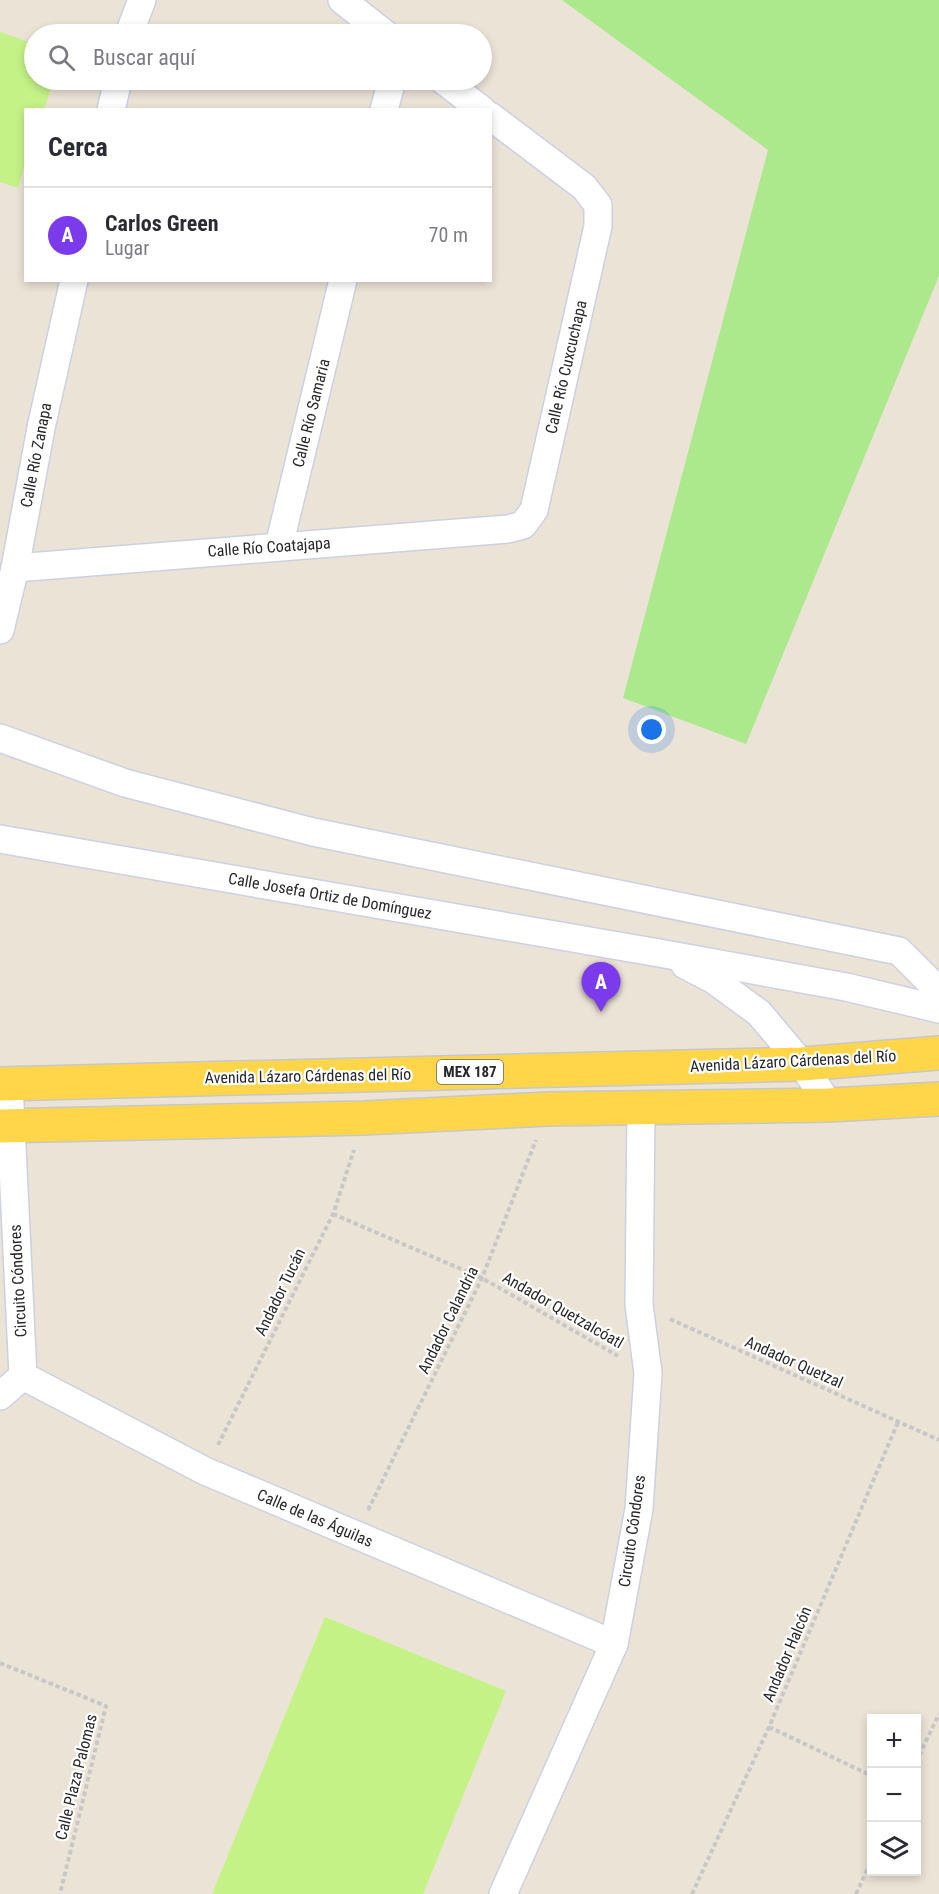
<!DOCTYPE html>
<html lang="es">
<meta charset="utf-8">
<style>
:root{--surface:#fff;--page:#f7f7f7;--text:#2b2b33;--muted:#7c7c81;--line:#e1e1e2;--accent:#7c3aed}
body{margin:0;font-family:"Roboto Condensed",sans-serif;background:var(--page);color:var(--text)}
.controls{position:absolute;right:18px;bottom:18px;display:grid;overflow:hidden;border-radius:0px;box-shadow:0 3px 9px #0003}
.controls button{width:54px;height:54px;display:grid;place-items:center;padding:0;border:0;border-bottom:2px solid var(--line);background:var(--surface);color:var(--text);font:30px sans-serif}
.you{position:absolute;left:652px;top:730px;width:21px;height:21px;margin:-15px;border:4px solid #fff;border-radius:50%;background:#1a73e8;box-shadow:0 0 0 9px #1a73e833}
.badge{display:grid;place-items:center;width:39px;height:39px;border-radius:50%;background:var(--accent);color:#fff;font-size:20px;font-weight:700}
.pin{position:absolute;translate:-50% -50px;filter:drop-shadow(0 2px 3px #0008)}
.pin::after{content:'';position:absolute;top:32px;width:21px;height:18px;background:inherit;clip-path:polygon(0 0,100% 0,50% 100%)}
.list{margin:0;padding:0;list-style:none}
h2{display:flex;justify-content:space-between;align-items:center;height:78px;margin:0;padding:0 24px;font-size:26px}
h2 small{font-size:20px;font-weight:400;color:var(--muted)}
.list li{display:grid;grid-template-columns:39px 1fr auto;gap:18px;align-items:center;box-sizing:border-box;height:96px;padding:0 24px;border-top:2px solid var(--line)}
.list b{display:block;font-size:22px;white-space:nowrap}
.list p{margin:0;font-size:20px;white-space:nowrap;color:var(--muted)}
.list em{font-size:20px;font-style:normal;color:var(--muted)}
.icon{flex:none;width:33px;height:33px;fill:none;stroke:currentColor;stroke-width:2;stroke-linecap:round;stroke-linejoin:round}
.map{position:relative;flex:none;width:939px;height:1894px;overflow:hidden}
.search{position:absolute;background:var(--surface);box-shadow:0 3px 9px #0003;left:24px;top:24px;width:468px;height:66px;display:flex;align-items:center;gap:15px;box-sizing:border-box;padding:0 21px;border-radius:33px;color:var(--muted);font-size:22px}
.panel{position:absolute;background:var(--surface);box-shadow:0 3px 9px #0003;left:24px;top:108px;width:468px;height:174px;border-radius:0px}
.map>svg:first-child{display:block}
.green{fill:#ace98d}
.pitch{fill:#c4f287}
.lines{fill:none;stroke-linecap:round;stroke-linejoin:round}
.minor-casing{stroke:#ccd0e3;stroke-width:30}
.primary-casing{stroke:#c7c7c7;stroke-width:36}
.path{stroke:#c7c7c7;stroke-width:4;stroke-dasharray:4.5 3;stroke-linecap:butt}
.minor{stroke:#fff;stroke-width:27}
.primary{stroke:#ffd649;stroke-width:33}
.labels{text-anchor:middle;dominant-baseline:central;stroke-width:4.5;stroke-linejoin:round;paint-order:stroke}
.shield{fill:#fff;stroke:#686868;stroke-width:1.5}
.shield-label{font-size:15px;font-weight:bold;fill:#282828}
.street-label{font-size:16px;fill:#282828;stroke:#fff}
</style>
<div class="map">
<svg width="939" height="1894" viewBox="0 0 939 1894">
<rect width="100%" height="100%" fill="#ece3d7"/>
<!-- green -->
<path class="green" d="M 562,0 L 939,0 L 939,276 L 746,744 L 623,698 L 768,150 Z"/>
<!-- pitch -->
<g class="pitch">
<path d="M 0,32 L 34,44 L 34,80 L 54,80 L 44,109 L 26,110 L 25,164 L 18,188 L 0,182 Z"/>
<path d="M 325,1617 L 506,1691 L 423,1894 L 212,1894 Z"/>
</g>
<g class="lines">
<!-- minor casing -->
<g class="minor-casing">
<g id="minor">
<path d="M 342,0 L 385,34"/>
<path d="M 129,34 L 142,0"/>
<path d="M 443,80 L 482,110"/>
<path d="M 111,110 L 118,80"/>
<path d="M 384,110 L 392,80"/>
<path d="M 279,546 L 343,280"/>
<path d="M 15,568 L 508,529 L 523,525 L 534,510 L 598,226 L 598,205 L 584,187 L 490,116"/>
<path d="M 0,630 L 15,568 L 41,428 L 74,280"/>
<path d="M 0,738 L 125,783 L 313,832 L 899,951 L 939,991"/>
<path d="M 0,839 L 659,953 L 846,987 L 939,1009"/>
<path d="M 685,965 L 714,980 L 759,1013 L 802,1064 L 829,1105"/>
<path d="M 23,1376 L 205,1471 L 614,1644"/>
<path d="M 0,1396 L 23,1376 L 9,1084"/>
<path d="M 503,1894 L 614,1644 L 639,1509 L 648,1373 L 639,1305 L 641,1109"/>
</g>
</g>
<!-- primary casing -->
<g class="primary-casing">
<g id="primary">
<path d="M 0,1084 L 802,1064 L 939,1053"/>
<path d="M 0,1126 L 364,1118 L 548,1109 L 829,1105 L 939,1099"/>
</g>
</g>
<!-- path -->
<g class="path">
<path d="M 333,1214 L 482,1278 L 618,1356"/>
<path d="M 670,1319 L 939,1440"/>
<path d="M 218,1445 L 333,1214 L 354,1150"/>
<path d="M 368,1510 L 482,1278 L 536,1140"/>
<path d="M 0,1663 L 106,1706 L 60,1894"/>
<path d="M 769,1727 L 872,1776"/>
<path d="M 916,1762 L 939,1714"/>
<path d="M 692,1894 L 769,1727 L 898,1422"/>
<path d="M 856,1894 L 872,1860"/>
</g>
<!-- minor -->
<use href="#minor" class="minor"/>
<!-- primary -->
<use href="#primary" class="primary"/>
</g>
<g class="labels">
<!-- shield labels -->
<rect class="shield" x="437" y="1060" width="66" height="24" rx="4.5"/>
<g class="shield-label">
<text x="470" y="1072">MEX 187</text>
</g>
<!-- street labels -->
<g class="street-label">
<text transform="translate(566 367) rotate(-77)">Calle Río Cuxcuchapa</text>
<text transform="translate(311 413) rotate(-76)">Calle Río Samaria</text>
<text transform="translate(36 455) rotate(-79)">Calle Río Zanapa</text>
<text transform="translate(269 547) rotate(-4)">Calle Río Coatajapa</text>
<text transform="translate(330 896) rotate(10)">Calle Josefa Ortiz de Domínguez</text>
<text transform="translate(793 1061) rotate(-3)">Avenida Lázaro Cárdenas del Río</text>
<text transform="translate(308 1076) rotate(-1)">Avenida Lázaro Cárdenas del Río</text>
<text transform="translate(18 1281) rotate(-93)">Circuito Cóndores</text>
<text transform="translate(280 1292) rotate(-64)">Andador Tucán</text>
<text transform="translate(563 1310) rotate(30)">Andador Quetzalcóatl</text>
<text transform="translate(448 1320) rotate(-64)">Andador Calandria</text>
<text transform="translate(794 1362) rotate(24)">Andador Quetzal</text>
<text transform="translate(315 1518) rotate(23)">Calle de las Águilas</text>
<text transform="translate(632 1531) rotate(-82)">Circuito Cóndores</text>
<text transform="translate(787 1654) rotate(-67)">Andador Halcón</text>
<text transform="translate(76 1777) rotate(-76)">Calle Plaza Palomas</text>
</g>
</g>
</svg>
<div class="controls">
<button>+</button>
<button>−</button>
<button><svg class="icon" aria-label="layers" viewBox="0 0 24 24"><path d="M12 4l9 5-9 5-9-5zM3 14l9 5 9-5"/></svg></button>
</div>
<div class="you"></div>
<div class="pin badge" style="left:601px;top:1012px">A</div>
<div class="search"><svg class="icon" aria-label="search" viewBox="0 0 24 24"><circle cx="10" cy="10" r="6"/><path d="M15 15l6 6"/></svg>Buscar aquí</div>
<section class="panel">
<h2>Cerca<small></small></h2>
<ul class="list">
<li><span class="badge">A</span><div><b>Carlos Green</b><p>Lugar</p></div><em>70 m</em></li>
</ul>
</section>
</div>
